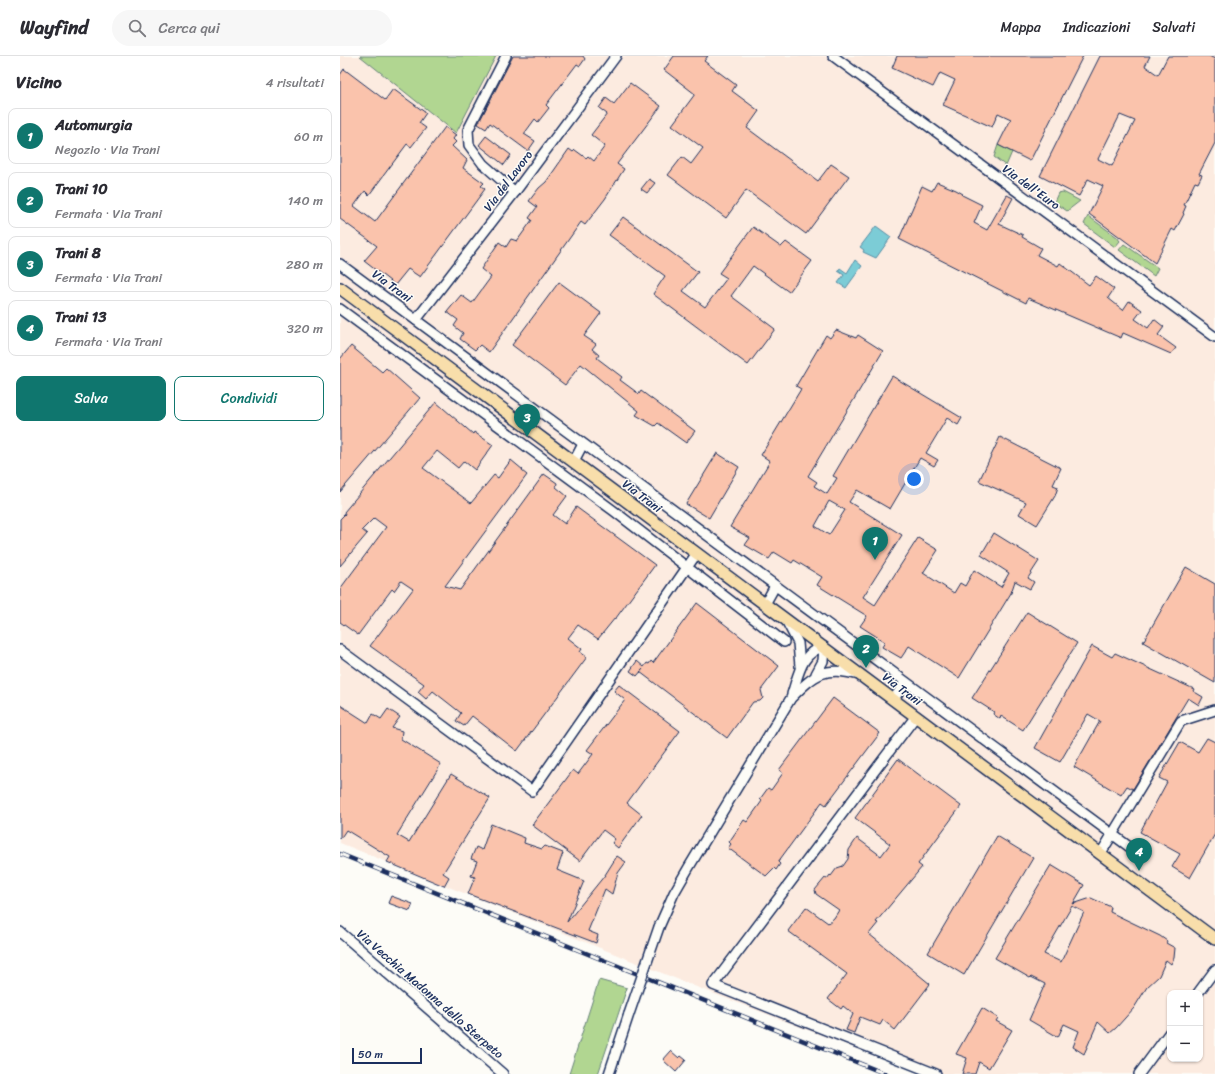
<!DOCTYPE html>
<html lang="it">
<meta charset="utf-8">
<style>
:root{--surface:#fff;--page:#f7f7f7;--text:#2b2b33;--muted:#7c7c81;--line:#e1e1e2;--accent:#0f766e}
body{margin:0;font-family:Sriracha,sans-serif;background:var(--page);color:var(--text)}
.controls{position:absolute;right:12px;bottom:12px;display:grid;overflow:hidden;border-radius:8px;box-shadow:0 1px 3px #0004}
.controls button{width:36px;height:36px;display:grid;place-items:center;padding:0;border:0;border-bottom:1px solid var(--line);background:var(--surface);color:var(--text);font:20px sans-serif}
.scale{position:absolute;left:12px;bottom:10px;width:70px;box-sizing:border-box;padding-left:4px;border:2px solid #1b2f5e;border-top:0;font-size:11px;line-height:14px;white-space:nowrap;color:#1b2f5e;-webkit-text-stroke:3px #fdfcf7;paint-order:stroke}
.you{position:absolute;left:574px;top:423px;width:14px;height:14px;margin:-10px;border:3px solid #fff;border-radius:50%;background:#1a73e8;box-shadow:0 0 0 6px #1a73e833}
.badge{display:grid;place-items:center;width:26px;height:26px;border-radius:50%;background:var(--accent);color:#fff;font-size:13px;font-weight:700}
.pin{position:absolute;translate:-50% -33px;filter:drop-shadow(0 1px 2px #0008)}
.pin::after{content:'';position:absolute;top:21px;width:14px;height:12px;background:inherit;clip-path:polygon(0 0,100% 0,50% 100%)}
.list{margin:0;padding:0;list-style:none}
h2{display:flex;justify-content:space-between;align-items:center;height:52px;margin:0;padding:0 16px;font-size:17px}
h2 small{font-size:13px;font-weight:400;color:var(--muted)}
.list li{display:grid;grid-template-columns:26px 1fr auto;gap:12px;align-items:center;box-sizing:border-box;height:56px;margin:0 8px 8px;padding:0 8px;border:1px solid var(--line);border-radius:8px}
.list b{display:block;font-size:15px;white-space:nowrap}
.list p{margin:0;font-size:13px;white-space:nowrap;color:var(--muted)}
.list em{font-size:13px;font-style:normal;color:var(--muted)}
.actions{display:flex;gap:8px;padding:12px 16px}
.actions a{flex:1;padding:9px 0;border:1px solid var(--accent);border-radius:8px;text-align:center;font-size:14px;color:var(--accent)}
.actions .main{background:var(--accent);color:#fff}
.icon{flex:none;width:22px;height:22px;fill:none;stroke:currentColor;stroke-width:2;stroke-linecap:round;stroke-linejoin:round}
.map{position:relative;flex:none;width:875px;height:1018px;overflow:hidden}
header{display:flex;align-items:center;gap:24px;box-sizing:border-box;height:56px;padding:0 20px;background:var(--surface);border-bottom:1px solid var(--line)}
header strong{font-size:19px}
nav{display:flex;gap:22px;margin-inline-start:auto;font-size:14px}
.search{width:280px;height:36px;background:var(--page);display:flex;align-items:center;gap:10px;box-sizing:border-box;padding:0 14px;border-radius:22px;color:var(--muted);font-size:15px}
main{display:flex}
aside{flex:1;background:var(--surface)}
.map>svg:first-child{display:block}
.built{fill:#fcebe0;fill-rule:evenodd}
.green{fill:#b1d691;stroke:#668278}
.water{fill:#7cccd6;stroke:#558da6}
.building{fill:#fac3ac;stroke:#1b2f5e;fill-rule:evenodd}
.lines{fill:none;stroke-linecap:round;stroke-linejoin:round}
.minor-casing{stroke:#1b2f5e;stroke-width:12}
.major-casing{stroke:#1b2f5e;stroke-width:14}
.minor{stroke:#fdfcf7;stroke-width:9}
.major{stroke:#f8deab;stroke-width:11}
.rail-casing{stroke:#1b2f5e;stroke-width:4.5}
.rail{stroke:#fdfcf7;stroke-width:3;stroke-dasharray:9;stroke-linecap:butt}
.minor-bridge-casing{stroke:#1b2f5e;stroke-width:12;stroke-linecap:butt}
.minor-bridge{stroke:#fdfcf7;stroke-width:9}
.labels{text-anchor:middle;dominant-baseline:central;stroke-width:3;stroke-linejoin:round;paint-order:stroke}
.street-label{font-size:12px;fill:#1b2f5e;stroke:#fdfcf7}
</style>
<header>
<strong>Wayfind</strong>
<div class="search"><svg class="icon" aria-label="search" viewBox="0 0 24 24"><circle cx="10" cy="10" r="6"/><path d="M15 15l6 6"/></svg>Cerca qui</div>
<nav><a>Mappa</a><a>Indicazioni</a><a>Salvati</a></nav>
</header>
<main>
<aside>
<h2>Vicino<small>4 risultati</small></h2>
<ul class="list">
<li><span class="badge">1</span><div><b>Automurgia</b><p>Negozio · Via Trani</p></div><em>60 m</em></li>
<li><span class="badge">2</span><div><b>Trani 10</b><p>Fermata · Via Trani</p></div><em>140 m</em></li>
<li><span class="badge">3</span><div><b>Trani 8</b><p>Fermata · Via Trani</p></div><em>280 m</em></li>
<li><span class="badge">4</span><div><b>Trani 13</b><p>Fermata · Via Trani</p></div><em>320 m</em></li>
</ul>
<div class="actions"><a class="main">Salva</a><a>Condividi</a></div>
</aside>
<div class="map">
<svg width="875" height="1018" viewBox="0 0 875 1018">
<rect width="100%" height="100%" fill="#fdfcf7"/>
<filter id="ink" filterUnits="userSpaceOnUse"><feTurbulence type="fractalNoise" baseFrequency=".025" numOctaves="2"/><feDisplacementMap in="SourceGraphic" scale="8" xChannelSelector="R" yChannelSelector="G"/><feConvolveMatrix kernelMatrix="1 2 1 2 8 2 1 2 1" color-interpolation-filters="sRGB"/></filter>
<g filter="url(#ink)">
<!-- built -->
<path class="built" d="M 0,0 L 20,0 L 116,77 L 156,0 L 875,0 L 875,1018 L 582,1018 L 359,932 L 0,787 ZM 830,937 L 860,937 L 860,1003 L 830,1003 Z"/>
<!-- green -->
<g class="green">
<path d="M 20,0 L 156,0 L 116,77 Z"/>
<path d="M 658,89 L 672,96 L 666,110 L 654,101 Z"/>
<path d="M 723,136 L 740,145 L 727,155 L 714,146 L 718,137 Z"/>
<path d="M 748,160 L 777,181 L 780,185 L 775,191 L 744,168 Z"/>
<path d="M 784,188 L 818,212 L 814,220 L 779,194 Z"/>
<path d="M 259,924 L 287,932 L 258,1018 L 229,1018 Z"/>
</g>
<!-- water -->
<g class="water">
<path d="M 536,170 L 551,181 L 536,202 L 523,196 L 524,194 L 520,191 Z"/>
<path d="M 515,204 L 522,210 L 506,232 L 498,227 L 504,219 L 498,215 L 500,212 L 507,217 Z"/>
</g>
<!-- building -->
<g class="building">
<path d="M 173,0 L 243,0 L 245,3 L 240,10 L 237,8 L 206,49 L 209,52 L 198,66 L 195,63 L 184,78 L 195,85 L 188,95 L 150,67 L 146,73 L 138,68 Z"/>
<path d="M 334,0 L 368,0 L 364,5 L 396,29 L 392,35 L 419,55 L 407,72 L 478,125 L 491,108 L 509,120 L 466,178 L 406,134 L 386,162 L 328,119 L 342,101 L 351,108 L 363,92 L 332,69 L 355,38 L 324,14 Z"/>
<path d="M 557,0 L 743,0 L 690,105 L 658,89 L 671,63 L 658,57 L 652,71 L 603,49 L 615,24 L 600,17 L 593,31 L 552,12 Z"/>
<path d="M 760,0 L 810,0 L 805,10 L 818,19 L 828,0 L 869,0 L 875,3 L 875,87 L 859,118 L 862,119 L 858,127 L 855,126 L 844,149 L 846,150 L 843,157 L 844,158 L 835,175 L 832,173 L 815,207 L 749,158 L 763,130 L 748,123 L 739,140 L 700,120 ZM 780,59 L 795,65 L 772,110 L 758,103 Z"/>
<path d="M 4,13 L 45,44 L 53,33 L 86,57 L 79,67 L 86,72 L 71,91 L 67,88 L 29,139 L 25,135 L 14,150 L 35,166 L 105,71 L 116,79 L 113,83 L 116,86 L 112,90 L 127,104 L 123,112 L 144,127 L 141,130 L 145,133 L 80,221 L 68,213 L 55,229 L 24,205 L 37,190 L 0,163 L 0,19 Z"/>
<path d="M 290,27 L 321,50 L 277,108 L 284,113 L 265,143 L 245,169 L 241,166 L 149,296 L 140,289 L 135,294 L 120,283 L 123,277 L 114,270 L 118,264 L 107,256 L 121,239 L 132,247 L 151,221 L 141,213 L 159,186 L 166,191 L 171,183 L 177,185 L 192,164 L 189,162 L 197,151 L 189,145 L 199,132 L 206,126 L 229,93 L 233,96 L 235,94 L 246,102 L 248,100 L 254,105 L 265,90 L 251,79 L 267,58 L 259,52 L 266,42 L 274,48 Z"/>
<path d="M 146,80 L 171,99 L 164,109 L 139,89 Z"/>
<path d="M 309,123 L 315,127 L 307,137 L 301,133 Z"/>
<path d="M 597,126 L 616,134 L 623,138 L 622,139 L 642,149 L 634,167 L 647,174 L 667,139 L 673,142 L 659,168 L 683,179 L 682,181 L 701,192 L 697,199 L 718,210 L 720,207 L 749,229 L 756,220 L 774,233 L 768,242 L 783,254 L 789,245 L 802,254 L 795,263 L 808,272 L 814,263 L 824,271 L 818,279 L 836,292 L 831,298 L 783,277 L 781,282 L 688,242 L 686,247 L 559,183 L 582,130 L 592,135 Z"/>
<path d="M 283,161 L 358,216 L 343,235 L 365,251 L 387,222 L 379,217 L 413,171 L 441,191 L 446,186 L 472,205 L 449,236 L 413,210 L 391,240 L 435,273 L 408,309 L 313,238 L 325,220 L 269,179 Z"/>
<path d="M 219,226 L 261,257 L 244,280 L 256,288 L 252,293 L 259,299 L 257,302 L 282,321 L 280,324 L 299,338 L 301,335 L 355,375 L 346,387 L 318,367 L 315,370 L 296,359 L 299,355 L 241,308 L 225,329 L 172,289 Z"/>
<path d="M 496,274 L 516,282 L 518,279 L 543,295 L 468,420 L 477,426 L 474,430 L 487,438 L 497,422 L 493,420 L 552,320 L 622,362 L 618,369 L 607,362 L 586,397 L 598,404 L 594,410 L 580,402 L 550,453 L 517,434 L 509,446 L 562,479 L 523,541 L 535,549 L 578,482 L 598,494 L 583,517 L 614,537 L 620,527 L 625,530 L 634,514 L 661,531 L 669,517 L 641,499 L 654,477 L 699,505 L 688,522 L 694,526 L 690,533 L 675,525 L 671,537 L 619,622 L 569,590 L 561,602 L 542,591 L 545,586 L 520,570 L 527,560 L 477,529 L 482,521 L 454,504 L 452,507 L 434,496 L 429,503 L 405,489 L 410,482 L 390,471 L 430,405 L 421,399 L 461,333 L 456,330 L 486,279 L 490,282 ZM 489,445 L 505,454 L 489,479 L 475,470 Z"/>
<path d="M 11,290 L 42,316 L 46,312 L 80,342 L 0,436 L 0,303 Z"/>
<path d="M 96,346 L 133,378 L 134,376 L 153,389 L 135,414 L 124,405 L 118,412 L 97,395 L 83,412 L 131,447 L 154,419 L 158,422 L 171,404 L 183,414 L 182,415 L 187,419 L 105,530 L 120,534 L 204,418 L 217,427 L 216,431 L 227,440 L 213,459 L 225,468 L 236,451 L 315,509 L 276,562 L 275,562 L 258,583 L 238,569 L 228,582 L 242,593 L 240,596 L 247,601 L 177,695 L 132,660 L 124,670 L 116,665 L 121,657 L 93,635 L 86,643 L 78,636 L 84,628 L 30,590 L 73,533 L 61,525 L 54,535 L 52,533 L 18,579 L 0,566 L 0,533 L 46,471 L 34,462 L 22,474 L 27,478 L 0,510 L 0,463 L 5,458 L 4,456 Z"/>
<path d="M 660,381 L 721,412 L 713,429 L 718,431 L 715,440 L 697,469 L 679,458 L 686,446 L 639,425 Z"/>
<path d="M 377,397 L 399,411 L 369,462 L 346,448 Z"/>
<path d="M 846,511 L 875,528 L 875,627 L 803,586 Z"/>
<path d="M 357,547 L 439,610 L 421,634 L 423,642 L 420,645 L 413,646 L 387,682 L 300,616 L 303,613 L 297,620 L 290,615 L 297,605 L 304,611 L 307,607 L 309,608 L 311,605 L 313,607 Z"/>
<path d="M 687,556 L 737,587 L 683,674 L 661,660 L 660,663 L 653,658 L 654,656 L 632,642 Z"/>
<path d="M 752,590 L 772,601 L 775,597 L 854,633 L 853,635 L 863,641 L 859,649 L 848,642 L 793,733 L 787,730 L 781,739 L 734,711 L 760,665 L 748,658 L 720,706 L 695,692 Z"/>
<path d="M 279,629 L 340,675 L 287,747 L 302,759 L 278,792 L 272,787 L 275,783 L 263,774 L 240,805 L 192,769 L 233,714 L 238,718 L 253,698 L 247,694 L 285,644 L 274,635 Z"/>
<path d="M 493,642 L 540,677 L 486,749 L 482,746 L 438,806 L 440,808 L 436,814 L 434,812 L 426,820 L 388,792 L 391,788 L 389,786 L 404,764 L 407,766 L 422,745 L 420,743 L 428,732 L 431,734 L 443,717 L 439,714 Z"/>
<path d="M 0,649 L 28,667 L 33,658 L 41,663 L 48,653 L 60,661 L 52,672 L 62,675 L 61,683 L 101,708 L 57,779 L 69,786 L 111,718 L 150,742 L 103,817 L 109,821 L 104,830 L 47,806 L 50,801 L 6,774 L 0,783 Z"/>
<path d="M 867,682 L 875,686 L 875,778 L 850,822 L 832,811 L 840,798 L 800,776 L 827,726 L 819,722 L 840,686 L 858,696 Z"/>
<path d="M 558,703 L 621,750 L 578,808 L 582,811 L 536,866 L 538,867 L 529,878 L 590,928 L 555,974 L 543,964 L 540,969 L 520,961 L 514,977 L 506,974 L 513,958 L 503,950 L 501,953 L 488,943 L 507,918 L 448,875 L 466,851 L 488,867 L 494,862 L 499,854 L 476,838 L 475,834 L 485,822 L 487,823 L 490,819 L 491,820 L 497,812 L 503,810 L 508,803 L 509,794 L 517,782 L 541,800 L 550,788 L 515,762 Z"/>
<path d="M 151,768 L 185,782 L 184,787 L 202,793 L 205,790 L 223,797 L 217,814 L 244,825 L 227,866 L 265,819 L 277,800 L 286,806 L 278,817 L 272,838 L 265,833 L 248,875 L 258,879 L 256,887 L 128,838 L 135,821 L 131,820 L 137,805 L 131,803 L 136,791 L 142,794 Z"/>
<path d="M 657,780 L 693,802 L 624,919 L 588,897 Z"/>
<path d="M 711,809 L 744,829 L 733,848 L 751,842 L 771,851 L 770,856 L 820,880 L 827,885 L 826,887 L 835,892 L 834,902 L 831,908 L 826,904 L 819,920 L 807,931 L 794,952 L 776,972 L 770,977 L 758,966 L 744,998 L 733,991 L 739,975 L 724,968 L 718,981 L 689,964 L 705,928 L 691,921 L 690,922 L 655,902 ZM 732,850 L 744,856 L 721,906 L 704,898 Z"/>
<path d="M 51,840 L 73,848 L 70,855 L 48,847 Z"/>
<path d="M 642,952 L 658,962 L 656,965 L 672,974 L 649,1012 L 639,1006 L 635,1018 L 622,1018 L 627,1002 L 616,998 Z"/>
<path d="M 331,995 L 339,1002 L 341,1000 L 346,1004 L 336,1016 L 323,1004 Z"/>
</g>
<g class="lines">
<!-- minor casing -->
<g class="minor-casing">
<g id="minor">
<path d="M 166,0 L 128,74 L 129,89 L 143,108 L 175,136"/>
<path d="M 493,0 L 875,281"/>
<path d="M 0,208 L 799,798"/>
<path d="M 0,253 L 274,455 L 444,586"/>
<path d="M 76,264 L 175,136 L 276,0"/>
<path d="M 234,405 L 243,388"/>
<path d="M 425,548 L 435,530"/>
<path d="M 447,566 L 458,587 L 460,610"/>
<path d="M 0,594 L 192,735 L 357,497"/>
<path d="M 452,638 C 458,621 461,595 484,591 L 483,605 L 476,618"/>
<path d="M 554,643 L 565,626"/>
<path d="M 576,660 L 373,929 L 596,1018"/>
<path d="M 761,797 L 841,665 L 875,654"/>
<path d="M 319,871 L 334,837 L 349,811 L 451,642 C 475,618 485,609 519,619"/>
<path d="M 0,876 L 163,1018"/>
<path d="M 858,937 L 875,914"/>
<path d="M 269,1018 L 289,958"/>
<path d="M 799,1018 L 830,976"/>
</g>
</g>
<!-- major casing -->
<g class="major-casing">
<path id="major" d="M 0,232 L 875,883"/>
</g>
<!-- minor -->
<use href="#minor" class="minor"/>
<!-- major -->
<use href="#major" class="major"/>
<!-- rail casing -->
<g class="rail-casing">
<path id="rail" d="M 0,798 L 546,1018"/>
</g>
<!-- rail -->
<use href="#rail" class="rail"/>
<!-- minor-bridge casing -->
<g class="minor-bridge-casing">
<path id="minor-bridge" d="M 289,958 L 319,871"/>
</g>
<!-- minor-bridge -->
<use href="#minor-bridge" class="minor-bridge"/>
</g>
</g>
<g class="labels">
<!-- street labels -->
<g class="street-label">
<text transform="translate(168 125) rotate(-53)">Via del Lavoro</text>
<text transform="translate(691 131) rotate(36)">Via dell'Euro</text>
<text transform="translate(52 230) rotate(36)">Via Trani</text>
<text transform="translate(302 440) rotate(37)">Via Trani</text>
<text transform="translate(562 633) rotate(37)">Via Trani</text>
<text transform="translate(90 938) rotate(41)">Via Vecchia Madonna dello Sterpeto</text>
</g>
</g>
</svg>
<div class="controls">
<button>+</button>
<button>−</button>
</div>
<div class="scale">50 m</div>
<div class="you"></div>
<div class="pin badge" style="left:535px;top:504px">1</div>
<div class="pin badge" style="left:526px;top:612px">2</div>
<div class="pin badge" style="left:187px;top:381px">3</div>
<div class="pin badge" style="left:799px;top:815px">4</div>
</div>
</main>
